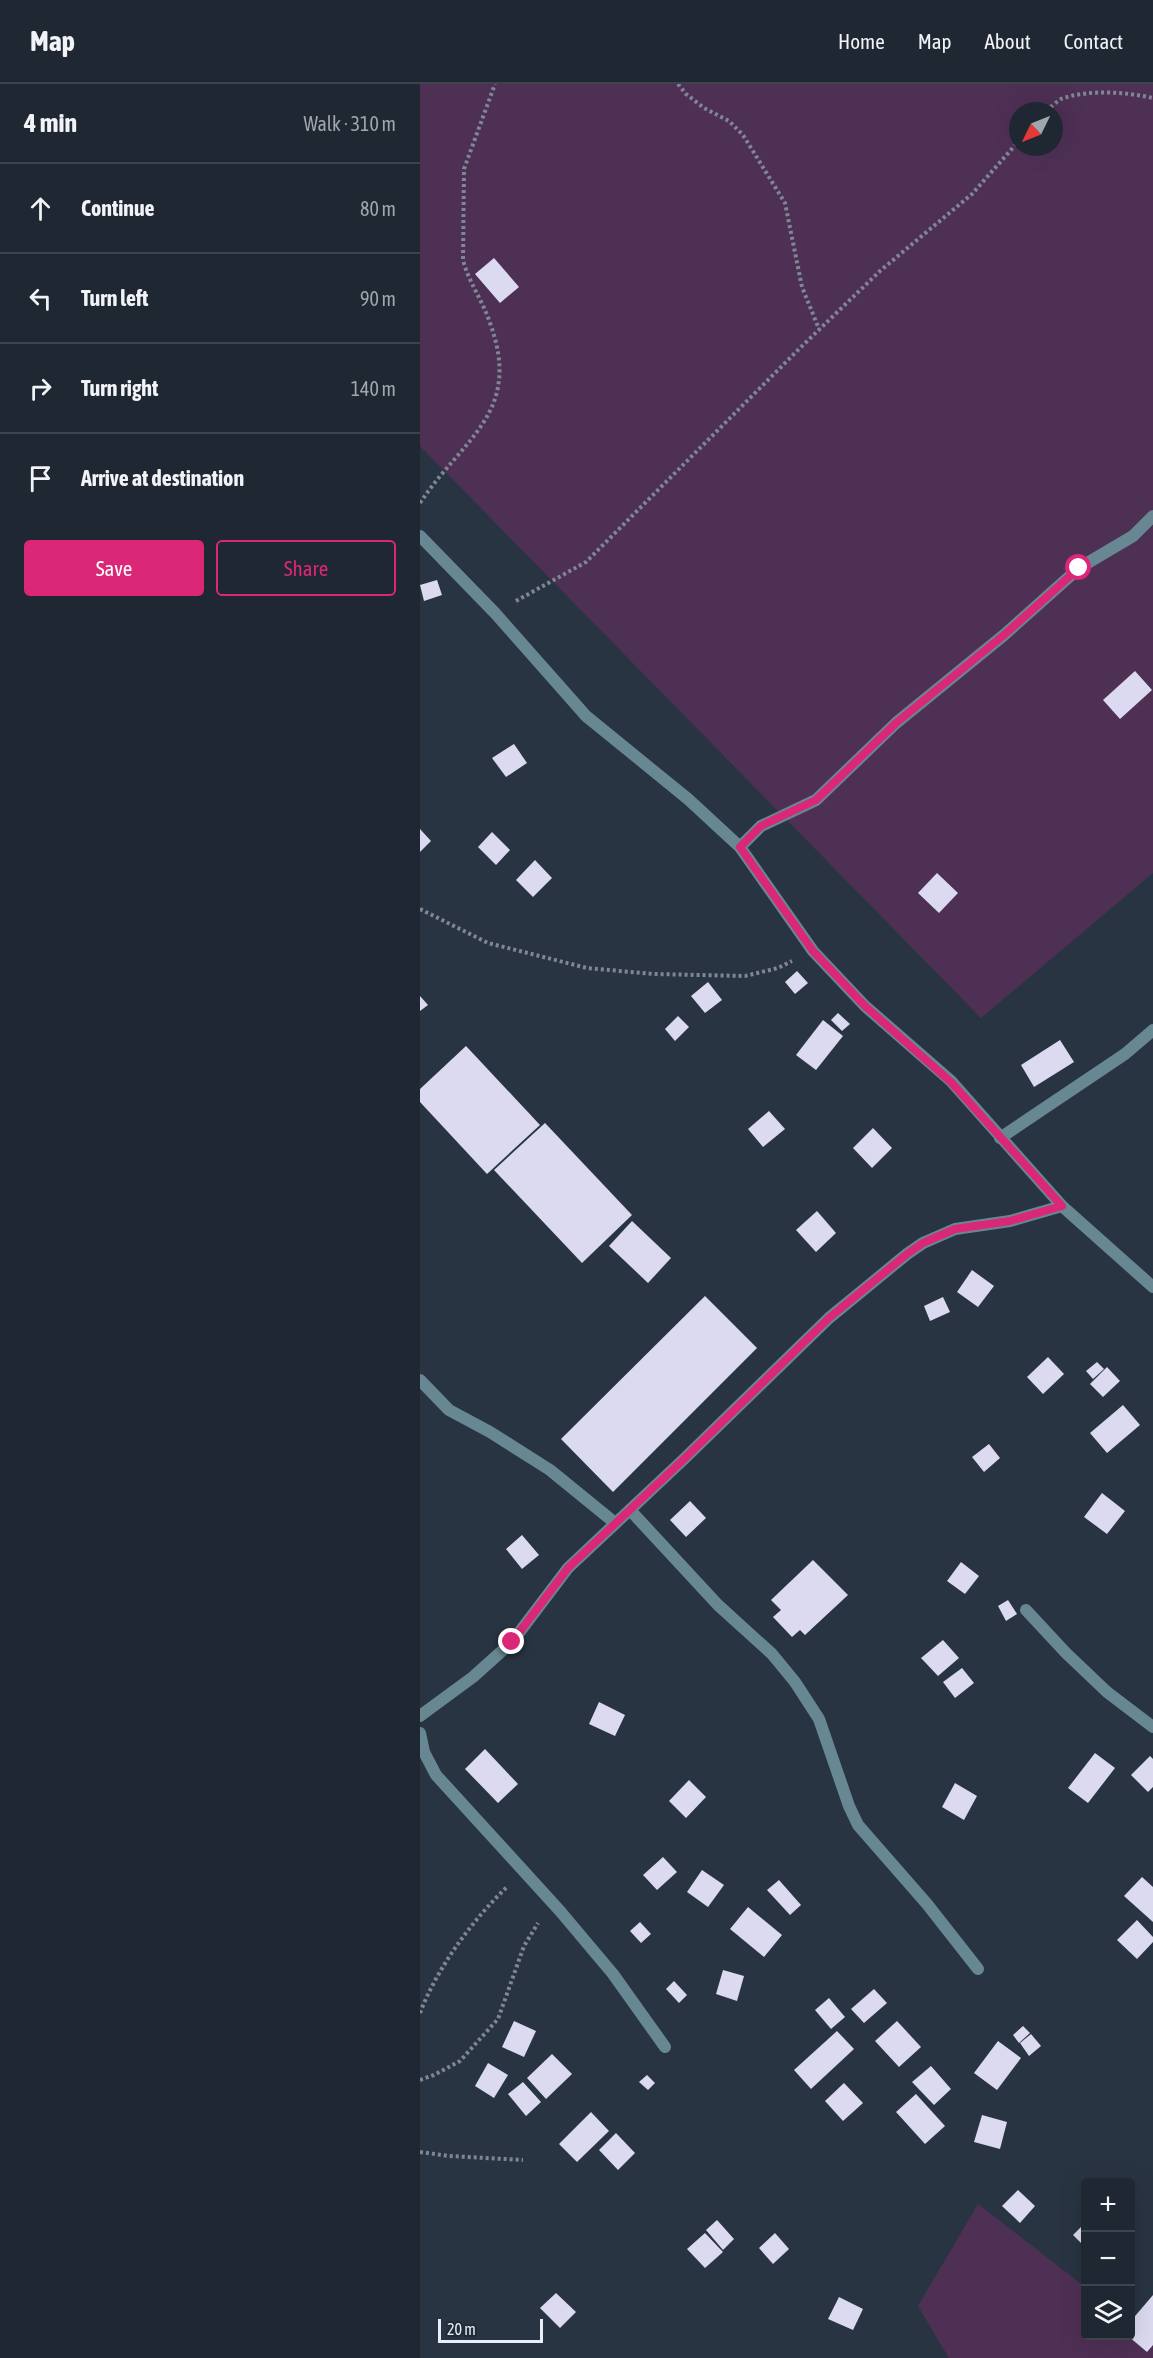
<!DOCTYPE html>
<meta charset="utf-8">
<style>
:root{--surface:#1f2732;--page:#272f3a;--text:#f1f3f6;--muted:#a1a5ac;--line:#3c444d;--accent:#db2777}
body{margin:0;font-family:"Asap Condensed",sans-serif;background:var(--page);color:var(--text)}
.controls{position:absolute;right:18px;bottom:18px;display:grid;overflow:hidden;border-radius:6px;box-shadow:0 6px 24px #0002}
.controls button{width:54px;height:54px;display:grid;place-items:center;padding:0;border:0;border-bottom:2px solid var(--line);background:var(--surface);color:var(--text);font:30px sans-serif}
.compass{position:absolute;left:589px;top:18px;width:54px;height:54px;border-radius:50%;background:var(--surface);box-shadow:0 6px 24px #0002;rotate:227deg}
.scale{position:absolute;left:18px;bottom:15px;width:105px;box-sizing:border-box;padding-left:6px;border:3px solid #e8eff8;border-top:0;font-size:16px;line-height:21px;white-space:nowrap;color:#e8eff8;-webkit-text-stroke:4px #1f2a37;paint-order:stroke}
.stop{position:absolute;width:18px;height:18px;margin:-14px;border:4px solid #db2777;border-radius:50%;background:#fff}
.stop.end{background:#db2777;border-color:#fff;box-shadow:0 2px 6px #0008}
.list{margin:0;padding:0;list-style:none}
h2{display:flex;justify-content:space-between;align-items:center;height:78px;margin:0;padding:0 24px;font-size:26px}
h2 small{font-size:20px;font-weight:400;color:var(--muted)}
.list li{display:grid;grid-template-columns:39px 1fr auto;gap:18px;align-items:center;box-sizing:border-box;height:90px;padding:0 24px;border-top:2px solid var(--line)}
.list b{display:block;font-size:22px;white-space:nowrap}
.list em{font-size:20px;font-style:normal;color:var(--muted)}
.actions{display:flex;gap:12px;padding:18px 24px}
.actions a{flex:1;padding:14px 0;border:2px solid var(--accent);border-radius:6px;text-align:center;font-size:21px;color:var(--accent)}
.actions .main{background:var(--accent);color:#fff}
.icon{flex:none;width:33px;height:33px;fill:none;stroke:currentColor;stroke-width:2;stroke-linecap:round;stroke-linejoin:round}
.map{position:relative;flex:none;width:733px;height:2274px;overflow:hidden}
header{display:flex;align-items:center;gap:36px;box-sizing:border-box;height:84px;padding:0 30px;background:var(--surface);border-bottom:2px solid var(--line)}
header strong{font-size:28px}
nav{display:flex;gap:33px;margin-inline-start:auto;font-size:21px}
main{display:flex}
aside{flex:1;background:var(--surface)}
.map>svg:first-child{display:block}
.green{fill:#4f3055;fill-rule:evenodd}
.building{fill:#dbdaf0}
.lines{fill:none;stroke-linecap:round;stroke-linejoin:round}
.path{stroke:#7e8793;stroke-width:4;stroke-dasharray:3 3;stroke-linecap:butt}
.street{stroke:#678893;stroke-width:12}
.route{stroke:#db2777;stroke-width:8}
</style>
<header>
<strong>Map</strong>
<nav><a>Home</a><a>Map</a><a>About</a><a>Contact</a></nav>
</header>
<main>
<aside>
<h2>4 min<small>Walk · 310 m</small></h2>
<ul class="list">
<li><svg class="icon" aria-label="ahead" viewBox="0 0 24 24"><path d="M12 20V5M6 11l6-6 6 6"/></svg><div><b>Continue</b></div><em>80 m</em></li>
<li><svg class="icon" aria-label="left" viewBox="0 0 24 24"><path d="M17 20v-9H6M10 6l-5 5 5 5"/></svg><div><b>Turn left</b></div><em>90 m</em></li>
<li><svg class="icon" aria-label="right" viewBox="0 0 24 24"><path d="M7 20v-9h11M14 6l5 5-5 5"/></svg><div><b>Turn right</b></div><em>140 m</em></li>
<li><svg class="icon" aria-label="arrive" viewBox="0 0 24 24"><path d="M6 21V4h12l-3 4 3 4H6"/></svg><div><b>Arrive at destination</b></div></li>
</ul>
<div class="actions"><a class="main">Save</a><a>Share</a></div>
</aside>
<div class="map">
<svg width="733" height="2274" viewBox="0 0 733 2274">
<rect width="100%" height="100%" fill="#293442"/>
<!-- green -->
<g class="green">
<path d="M 0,0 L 733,0 L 733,789 L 561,934 L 0,362 ZM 598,27 L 634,27 L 634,63 L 598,63 Z"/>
<path d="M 558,2120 L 665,2203 L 666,2252 L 710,2252 L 711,2237 L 733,2253 L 733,2274 L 529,2274 L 498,2222 Z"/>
</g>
<!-- building -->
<g class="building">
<path d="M 74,174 L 99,203 L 80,219 L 55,190 Z"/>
<path d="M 17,496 L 22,511 L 4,517 L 0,501 Z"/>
<path d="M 715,587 L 732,606 L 700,635 L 683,616 Z"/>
<path d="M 94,660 L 107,679 L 86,693 L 72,674 Z"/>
<path d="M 0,745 L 11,757 L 0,768 Z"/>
<path d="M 72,748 L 90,766 L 76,781 L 58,763 Z"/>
<path d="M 115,776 L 132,794 L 113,813 L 96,796 Z"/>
<path d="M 517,789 L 538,809 L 519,829 L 498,809 Z"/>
<path d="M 377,887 L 388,899 L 375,910 L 365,898 Z"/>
<path d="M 288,898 L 302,916 L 285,929 L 271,912 Z"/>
<path d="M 0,912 L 8,921 L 0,927 Z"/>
<path d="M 418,929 L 430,940 L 422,947 L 411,936 Z"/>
<path d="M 258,932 L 269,943 L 255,957 L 245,945 Z"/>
<path d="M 403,936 L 423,952 L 396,986 L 376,971 Z"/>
<path d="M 640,956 L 654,978 L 614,1003 L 601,981 Z"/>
<path d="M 46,962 L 120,1041 L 67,1090 L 0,1018 L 0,1005 Z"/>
<path d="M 349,1027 L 365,1045 L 343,1063 L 328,1045 Z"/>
<path d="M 125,1039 L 212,1131 L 162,1179 L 74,1086 Z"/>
<path d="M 453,1044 L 472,1064 L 452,1084 L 433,1064 Z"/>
<path d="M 397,1127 L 416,1149 L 396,1168 L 376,1146 Z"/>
<path d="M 212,1137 L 251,1174 L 228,1199 L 189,1162 Z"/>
<path d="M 552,1186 L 574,1202 L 558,1223 L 537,1208 Z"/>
<path d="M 285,1212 L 337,1264 L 193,1408 L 141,1355 Z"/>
<path d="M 523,1213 L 530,1228 L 510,1237 L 504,1222 Z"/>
<path d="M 628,1273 L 644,1290 L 623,1310 L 607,1293 Z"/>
<path d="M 677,1278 L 684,1285 L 673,1295 L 666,1287 Z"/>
<path d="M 687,1283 L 700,1297 L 683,1313 L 670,1300 Z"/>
<path d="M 703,1321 L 720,1341 L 687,1369 L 670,1349 Z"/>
<path d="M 569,1360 L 580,1374 L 564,1388 L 552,1373 Z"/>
<path d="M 682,1409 L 705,1427 L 687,1450 L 664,1433 Z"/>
<path d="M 270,1417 L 286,1434 L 266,1453 L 250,1436 Z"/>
<path d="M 102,1451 L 119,1471 L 102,1485 L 86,1465 Z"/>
<path d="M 393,1476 L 428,1511 L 385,1551 L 380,1546 L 372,1553 L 353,1533 L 361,1526 L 351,1516 Z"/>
<path d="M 541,1478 L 559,1492 L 545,1510 L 527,1497 Z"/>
<path d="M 588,1516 L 597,1530 L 586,1537 L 578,1522 Z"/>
<path d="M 523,1556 L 539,1574 L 518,1592 L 501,1574 Z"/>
<path d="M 542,1584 L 554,1599 L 535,1614 L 523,1598 Z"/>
<path d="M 179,1618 L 205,1631 L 195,1652 L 169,1640 Z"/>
<path d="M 65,1665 L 98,1700 L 78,1719 L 45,1685 Z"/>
<path d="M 675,1669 L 695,1684 L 668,1719 L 648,1704 Z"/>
<path d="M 730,1672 L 733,1675 L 733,1703 L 728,1708 L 711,1691 Z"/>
<path d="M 269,1696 L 286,1713 L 266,1734 L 249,1717 Z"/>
<path d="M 535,1699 L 557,1712 L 544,1736 L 522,1723 Z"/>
<path d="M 243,1773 L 257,1788 L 237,1806 L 223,1791 Z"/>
<path d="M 282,1786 L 304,1801 L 288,1823 L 267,1808 Z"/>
<path d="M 722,1793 L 733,1803 L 733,1838 L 704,1812 Z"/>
<path d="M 359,1796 L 381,1821 L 370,1831 L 347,1806 Z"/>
<path d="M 328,1823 L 362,1851 L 344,1873 L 310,1845 Z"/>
<path d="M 717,1836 L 733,1853 L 733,1858 L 717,1875 L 697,1856 Z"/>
<path d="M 220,1838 L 231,1850 L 221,1859 L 210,1847 Z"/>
<path d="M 303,1886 L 324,1892 L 317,1917 L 296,1910 Z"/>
<path d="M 254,1897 L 267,1911 L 259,1919 L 246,1905 Z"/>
<path d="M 454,1905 L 467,1919 L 444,1939 L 431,1925 Z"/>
<path d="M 409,1914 L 425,1933 L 411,1945 L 395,1926 Z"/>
<path d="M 94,1937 L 116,1947 L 104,1973 L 82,1963 Z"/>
<path d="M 477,1937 L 501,1963 L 479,1983 L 455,1957 Z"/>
<path d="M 603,1942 L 610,1949 L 599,1959 L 593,1951 Z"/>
<path d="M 417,1947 L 434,1965 L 391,2005 L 374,1986 Z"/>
<path d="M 611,1950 L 621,1962 L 609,1972 L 600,1959 Z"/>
<path d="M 578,1957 L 601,1974 L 577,2006 L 554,1989 Z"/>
<path d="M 132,1970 L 152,1990 L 126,2015 L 107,1994 Z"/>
<path d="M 68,1979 L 88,1991 L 74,2014 L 55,2002 Z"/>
<path d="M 511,1982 L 531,2005 L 514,2021 L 492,1998 Z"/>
<path d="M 227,1991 L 235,1999 L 228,2006 L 219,1998 Z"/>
<path d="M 103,1998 L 121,2018 L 106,2032 L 88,2010 Z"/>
<path d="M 424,1999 L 443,2019 L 423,2037 L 405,2017 Z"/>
<path d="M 496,2010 L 525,2042 L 505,2060 L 476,2028 Z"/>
<path d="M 171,2028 L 189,2047 L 157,2078 L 139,2060 Z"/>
<path d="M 562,2031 L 587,2038 L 580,2065 L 554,2058 Z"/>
<path d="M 196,2049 L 215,2069 L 198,2086 L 179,2066 Z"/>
<path d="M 598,2106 L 615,2122 L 600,2139 L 582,2122 Z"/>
<path d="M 297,2136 L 314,2155 L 303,2166 L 286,2146 Z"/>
<path d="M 666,2138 L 666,2160 L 664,2162 L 653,2151 Z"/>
<path d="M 285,2149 L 303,2168 L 285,2184 L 267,2165 Z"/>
<path d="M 355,2149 L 369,2165 L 353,2180 L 339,2164 Z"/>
<path d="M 136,2209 L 156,2228 L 140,2244 L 120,2224 Z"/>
<path d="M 733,2211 L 733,2261 L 727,2268 L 708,2252 L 710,2252 L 710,2238 Z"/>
<path d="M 419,2213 L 443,2225 L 433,2246 L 408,2235 Z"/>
</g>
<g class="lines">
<!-- path -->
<g class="path">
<path d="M 258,0 L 266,10 L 284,24 L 309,37 L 323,51 L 365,119 L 382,203 L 399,245"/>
<path d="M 626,27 C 631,23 636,18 641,15 C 668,5 706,8 733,14"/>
<path d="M 0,419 C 43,354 103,329 70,239 C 63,217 49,199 43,176 L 44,85 L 75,0"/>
<path d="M 96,517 L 166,478 L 380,264 L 460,187 L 552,110 L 598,58"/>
<path d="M 0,825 L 68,859 L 167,884 L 233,890 L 325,892 L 358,884 L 372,877"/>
<path d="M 0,1929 C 17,1884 53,1835 88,1802"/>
<path d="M 0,1996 L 14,1991 L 40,1977 L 78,1935 L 104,1862 L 118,1839"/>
<path d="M 0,2068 L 29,2072 L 103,2076"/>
</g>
<!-- street -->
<g class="street">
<path d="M 0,452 L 75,529 L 166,632 L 268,715 L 320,763 L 393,867 L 445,922 L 531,997 L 642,1122 L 733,1203"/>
<path d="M 320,763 L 341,742 L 396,716 L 476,639 L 584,551 L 659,484 L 713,452 L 733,432"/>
<path d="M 580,1054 L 705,970 L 733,946"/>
<path d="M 0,1296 L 29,1326 L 70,1348 L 130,1386 L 195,1439"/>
<path d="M 210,1426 L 298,1521 L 352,1570 L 375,1598 L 399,1635 L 429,1722 L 438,1741 L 507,1820 L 558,1885"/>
<path d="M 606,1526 L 646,1569 L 687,1608 L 733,1643"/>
<path d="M 0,1632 L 53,1593 L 92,1558 L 148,1484 L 264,1375 L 409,1234 L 487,1170 L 503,1159 L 535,1145 L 590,1137 L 642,1122"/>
<path d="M 0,1649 L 4,1668 L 16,1691 L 140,1827 L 193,1890 L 245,1963"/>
</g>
</g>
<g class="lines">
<!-- route -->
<path class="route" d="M 92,1558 L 148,1484 L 264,1375 L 409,1234 L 487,1170 L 503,1159 L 535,1145 L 590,1137 L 642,1122 L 531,998 L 445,922 L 393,867 L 320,763 L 341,742 L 396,716 L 476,639 L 584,551 L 659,484"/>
</g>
</svg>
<div class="controls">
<button>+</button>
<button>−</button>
<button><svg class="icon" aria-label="layers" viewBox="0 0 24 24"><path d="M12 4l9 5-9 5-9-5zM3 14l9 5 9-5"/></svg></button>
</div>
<svg class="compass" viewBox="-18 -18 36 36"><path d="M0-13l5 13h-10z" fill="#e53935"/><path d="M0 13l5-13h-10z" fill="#a1a5ac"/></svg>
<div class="scale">20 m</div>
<div class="stop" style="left:659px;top:484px"></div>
<div class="stop end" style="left:92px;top:1558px"></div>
</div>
</main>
